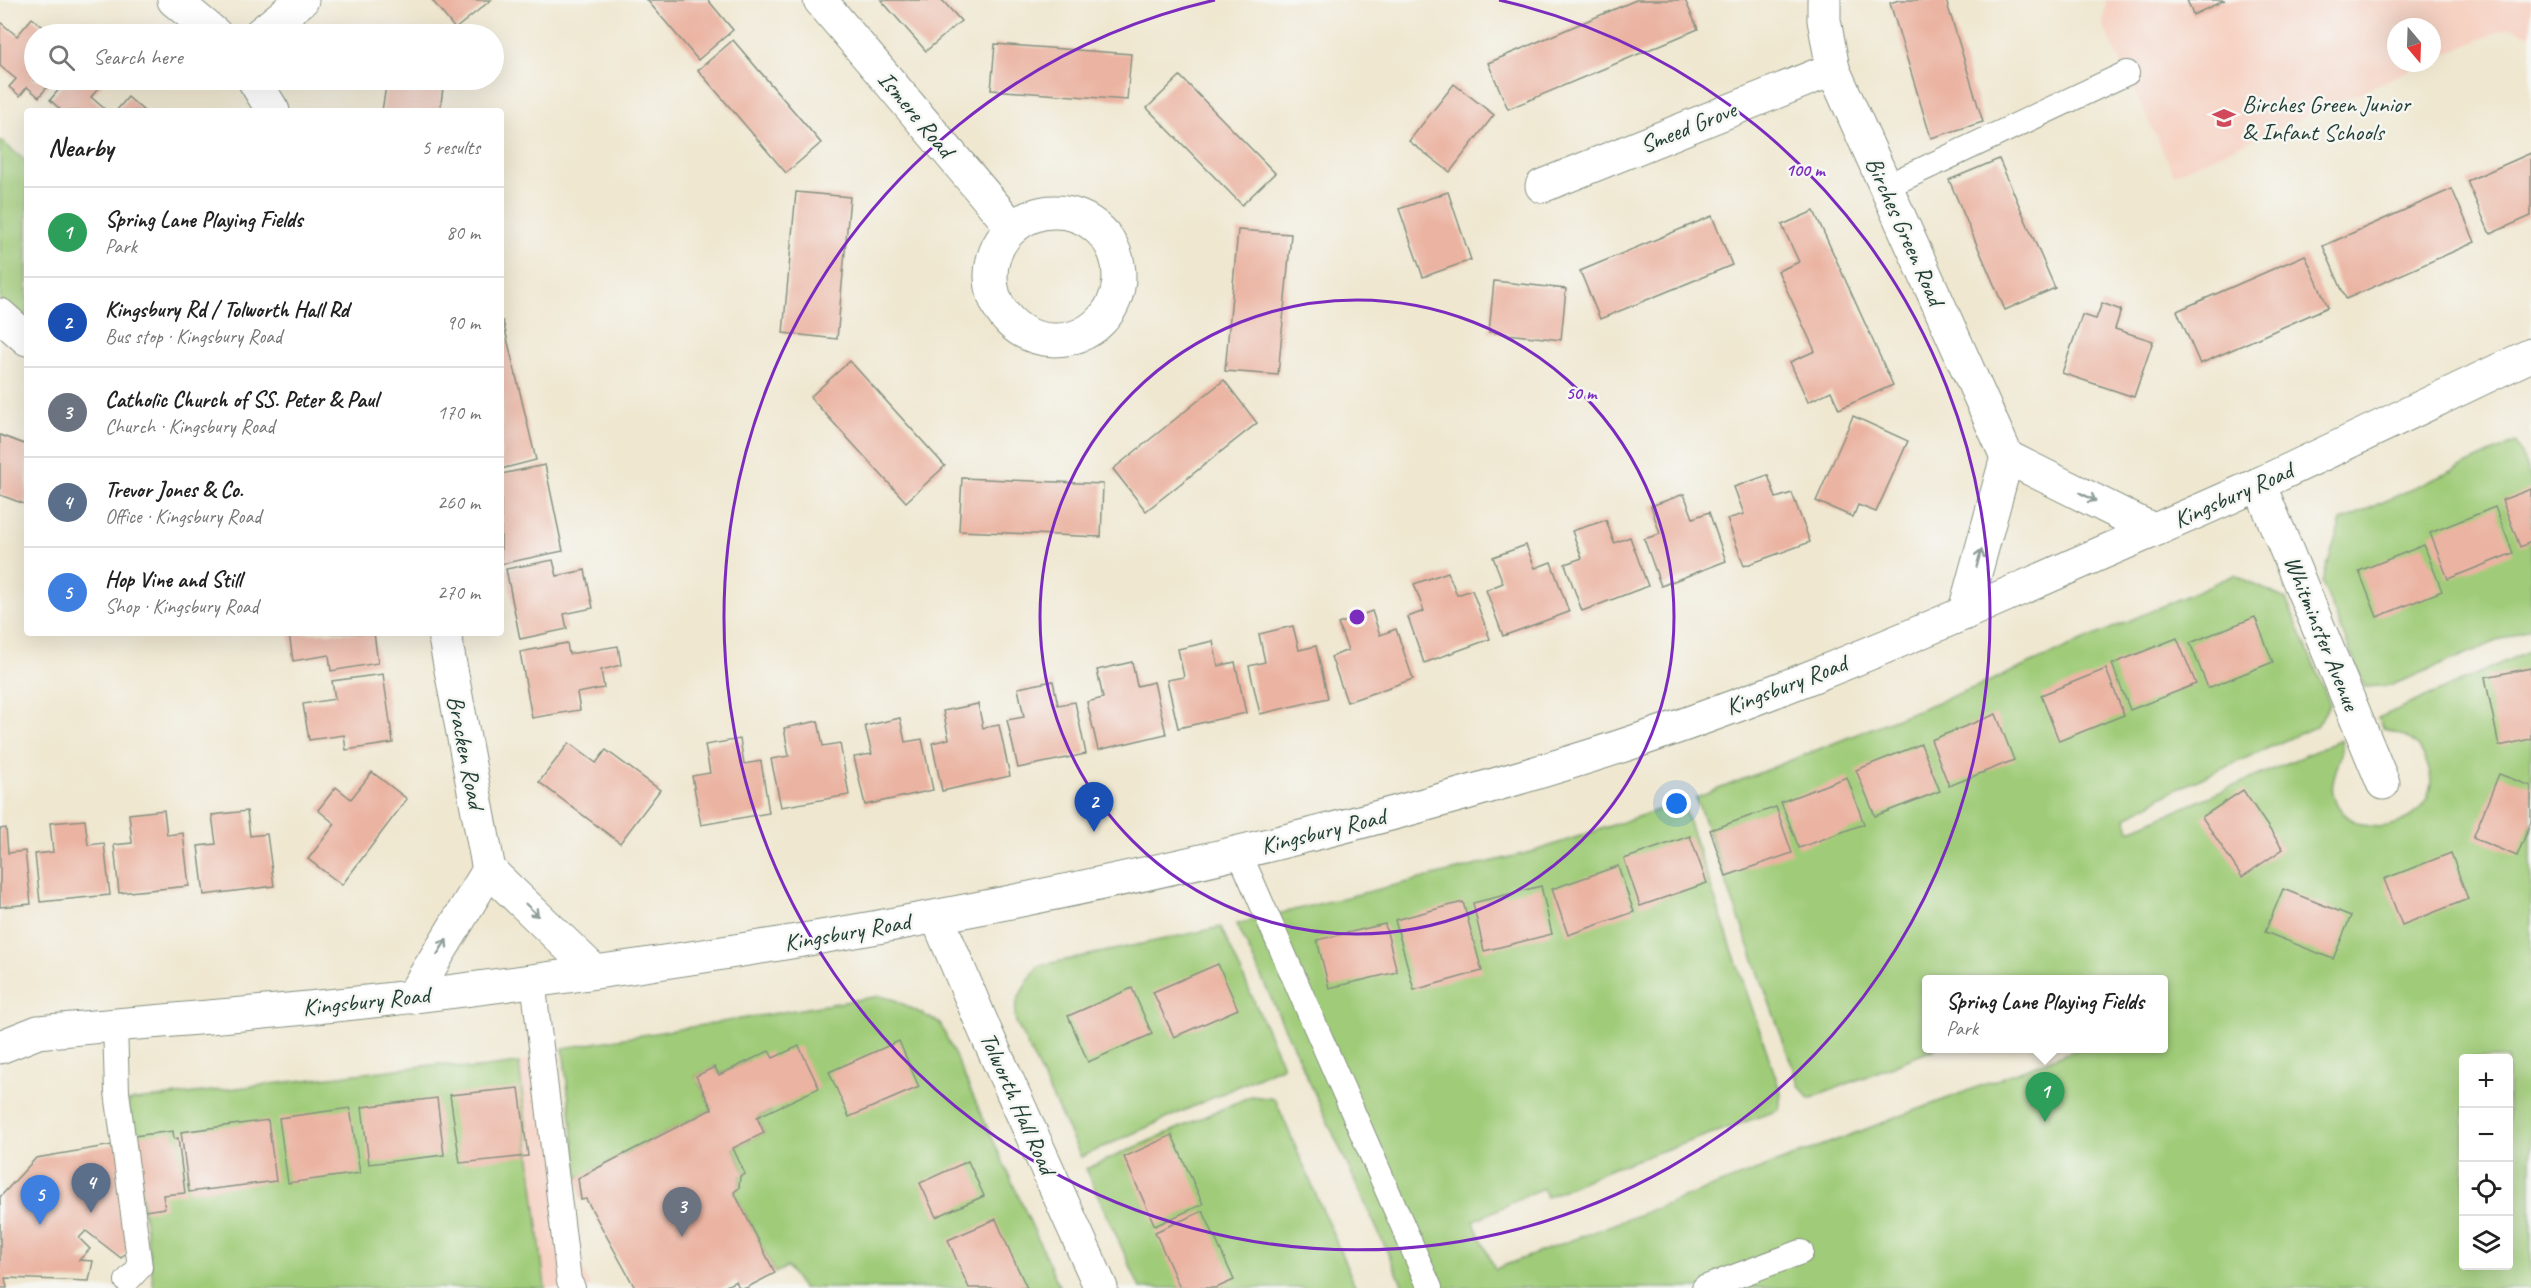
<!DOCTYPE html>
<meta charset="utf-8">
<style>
:root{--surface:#fff;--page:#f2f2f2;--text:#222;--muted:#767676;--line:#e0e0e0;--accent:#d1495b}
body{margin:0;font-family:Caveat,sans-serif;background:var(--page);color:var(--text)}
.controls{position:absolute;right:18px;bottom:18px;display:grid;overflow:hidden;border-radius:6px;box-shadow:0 6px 24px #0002}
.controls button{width:54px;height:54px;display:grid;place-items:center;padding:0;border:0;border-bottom:2px solid var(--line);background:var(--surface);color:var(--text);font:30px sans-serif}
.compass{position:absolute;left:2387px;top:18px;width:54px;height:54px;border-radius:50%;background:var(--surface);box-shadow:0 6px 24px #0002;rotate:161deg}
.you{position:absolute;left:1677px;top:804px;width:21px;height:21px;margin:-15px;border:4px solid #fff;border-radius:50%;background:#1a73e8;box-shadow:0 0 0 9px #1a73e833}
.badge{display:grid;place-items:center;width:39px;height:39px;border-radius:50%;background:var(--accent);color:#fff;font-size:20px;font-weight:700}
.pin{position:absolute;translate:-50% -50px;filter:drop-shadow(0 2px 3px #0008)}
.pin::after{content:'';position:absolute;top:32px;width:21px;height:18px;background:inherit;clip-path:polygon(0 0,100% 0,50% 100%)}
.popup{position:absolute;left:1922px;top:975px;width:246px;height:78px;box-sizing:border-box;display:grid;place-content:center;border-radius:6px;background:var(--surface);filter:drop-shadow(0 2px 4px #0005);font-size:20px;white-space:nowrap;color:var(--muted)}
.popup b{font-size:22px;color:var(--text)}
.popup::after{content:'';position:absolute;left:50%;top:100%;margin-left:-12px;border:12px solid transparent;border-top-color:var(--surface)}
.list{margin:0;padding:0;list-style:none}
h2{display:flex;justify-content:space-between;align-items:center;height:78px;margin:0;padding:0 24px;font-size:26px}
h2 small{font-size:20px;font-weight:400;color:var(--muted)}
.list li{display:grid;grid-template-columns:39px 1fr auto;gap:18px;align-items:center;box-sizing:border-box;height:90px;padding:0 24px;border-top:2px solid var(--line)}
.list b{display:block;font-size:22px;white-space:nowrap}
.list p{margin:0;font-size:20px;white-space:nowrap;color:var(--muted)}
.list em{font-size:20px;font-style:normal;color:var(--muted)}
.icon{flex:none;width:33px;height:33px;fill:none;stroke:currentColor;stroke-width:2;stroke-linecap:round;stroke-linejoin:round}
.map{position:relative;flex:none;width:2531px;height:1288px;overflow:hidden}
.search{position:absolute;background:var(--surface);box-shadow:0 6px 24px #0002;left:24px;top:24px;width:480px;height:66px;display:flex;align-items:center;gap:15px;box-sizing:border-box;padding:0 21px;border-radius:33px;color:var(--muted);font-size:22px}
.panel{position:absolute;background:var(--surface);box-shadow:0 6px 24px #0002;left:24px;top:108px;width:480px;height:528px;border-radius:6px}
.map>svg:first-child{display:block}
.built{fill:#f6d2c3}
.green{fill:#a0cc79;stroke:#608456;stroke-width:1.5;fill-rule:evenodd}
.building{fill:#ebb4a2}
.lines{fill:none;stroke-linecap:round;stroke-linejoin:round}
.lane-casing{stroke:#879282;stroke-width:26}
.street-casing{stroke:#879282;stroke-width:35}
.secondary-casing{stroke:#879282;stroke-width:35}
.lane{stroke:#fff;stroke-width:24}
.street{stroke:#fff;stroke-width:33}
.secondary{stroke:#fff;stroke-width:33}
.oneway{stroke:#8f9e9a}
.ring{fill:none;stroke:#7b2cbf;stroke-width:3}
.labels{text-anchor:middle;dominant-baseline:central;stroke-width:5;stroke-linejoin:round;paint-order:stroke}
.poi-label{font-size:24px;fill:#1f3d34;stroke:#f6f6f2;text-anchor:start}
.street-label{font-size:24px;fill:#1f3d34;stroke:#f6f6f2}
.centre{fill:#7b2cbf;stroke:#f6f6f2;stroke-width:3}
.ring-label{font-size:18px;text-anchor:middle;font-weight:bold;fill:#7b2cbf;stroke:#f6f6f2;stroke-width:5;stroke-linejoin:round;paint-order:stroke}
</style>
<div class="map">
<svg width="2531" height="1288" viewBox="0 0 2531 1288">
<rect width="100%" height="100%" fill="#f6f6f2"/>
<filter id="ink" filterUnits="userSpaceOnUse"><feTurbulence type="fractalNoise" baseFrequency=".0167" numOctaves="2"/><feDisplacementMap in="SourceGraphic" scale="12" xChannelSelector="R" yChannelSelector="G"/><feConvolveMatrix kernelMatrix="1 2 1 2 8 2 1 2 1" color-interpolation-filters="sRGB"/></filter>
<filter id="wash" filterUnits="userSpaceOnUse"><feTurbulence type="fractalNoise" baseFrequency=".008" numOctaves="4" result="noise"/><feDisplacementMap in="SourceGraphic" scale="24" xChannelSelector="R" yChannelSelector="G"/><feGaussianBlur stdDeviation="1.35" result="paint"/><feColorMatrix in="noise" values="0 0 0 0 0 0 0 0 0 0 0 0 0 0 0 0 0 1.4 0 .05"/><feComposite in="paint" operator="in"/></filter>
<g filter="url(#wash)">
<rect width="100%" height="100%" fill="#efe7d0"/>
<!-- built -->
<g class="built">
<path d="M 2106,0 L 2531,0 L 2531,35 L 2509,27 L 2432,60 L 2432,27 L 2396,27 L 2396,63 L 2426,63 L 2174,174 L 2103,25 Z"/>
<path d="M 552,1050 L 577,1248 L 584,1272 L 591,1288 L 545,1288 L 519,1063 Z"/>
</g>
<!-- green -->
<g class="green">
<path d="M 0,140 L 27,162 L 27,329 L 0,300 Z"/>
<path d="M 2516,442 L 2531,479 L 2531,627 L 2392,685 L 2365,687 L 2322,582 L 2341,521 Z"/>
<path d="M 2234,575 L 2286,599 L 2330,704 L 2317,726 L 2162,796 L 2126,818 L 2129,831 L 2341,740 C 2346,762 2322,782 2338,806 C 2368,851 2449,816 2427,764 C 2424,757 2422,749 2416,744 C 2406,735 2394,733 2383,728 L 2378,718 L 2531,650 L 2531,1288 L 1404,1288 L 1237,924 L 1535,851 L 1682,802 L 1781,1093 L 1779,1110 L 1613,1168 L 1547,1197 L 1543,1188 L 1473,1221 L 1495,1269 L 2078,1049 L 2164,1048 L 2164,980 L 1926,980 L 1926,1048 L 1935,1049 L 1809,1099 L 1799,1085 L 1696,798 L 1988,682 ZM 2464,1058 L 2508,1058 L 2508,1266 L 2464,1266 Z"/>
<path d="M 1221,927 L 1283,1066 L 1081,1157 L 1016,1022 C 1011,1001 1027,984 1038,966 Z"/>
<path d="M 880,996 L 895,1000 L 940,1023 L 1060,1288 L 802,1288 L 787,1267 L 775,1273 L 734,1192 L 739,1188 L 740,1176 L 745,1173 L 733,1148 L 764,1133 L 757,1117 L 771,1111 L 748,1061 L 719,1075 L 715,1067 L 696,1076 L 712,1109 L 578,1178 L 563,1048 Z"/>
<path d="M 519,1063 L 545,1288 L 154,1288 L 128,1101 L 441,1064 L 470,1069 Z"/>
<path d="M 1251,1096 L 1275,1099 L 1356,1288 L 1140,1288 L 1086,1169 Z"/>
</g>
<g id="blocks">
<!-- building -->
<g class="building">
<path d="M 432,0 L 491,0 L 455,29 Z"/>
<path d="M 647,0 L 708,0 L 733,30 L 698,60 Z"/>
<path d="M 881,0 L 942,0 L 961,21 L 926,51 Z"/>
<path d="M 1636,0 L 1685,0 L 1698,29 L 1508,109 L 1488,63 Z"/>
<path d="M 1899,0 L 1946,0 L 1983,122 L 1931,138 L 1890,3 Z"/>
<path d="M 2187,0 L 2225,0 L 2193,15 Z"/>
<path d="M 32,18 L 52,34 L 34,34 L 34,80 L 53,80 L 39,97 L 27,87 L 20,96 L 9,87 L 16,79 L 0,66 L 0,22 L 17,36 Z"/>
<path d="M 733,40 L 821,143 L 786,173 L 698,70 Z"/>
<path d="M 995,44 L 1131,54 L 1127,100 L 991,90 Z"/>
<path d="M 1180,76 L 1275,173 L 1242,205 L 1147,108 Z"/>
<path d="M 67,80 L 106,80 L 91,97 L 107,111 L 62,111 L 50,100 Z"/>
<path d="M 387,80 L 444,80 L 440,111 L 382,111 Z"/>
<path d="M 1454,84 L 1494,115 L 1450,172 L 1409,141 Z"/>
<path d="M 128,97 L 144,111 L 116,111 Z"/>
<path d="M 2531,153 L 2531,216 L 2490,234 L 2467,181 Z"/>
<path d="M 1999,159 L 2055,288 L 2005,310 L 1949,180 Z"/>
<path d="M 2452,189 L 2475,242 L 2346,299 L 2323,246 Z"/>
<path d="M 796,192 L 850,197 L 837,339 L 783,333 Z"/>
<path d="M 1448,192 L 1471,260 L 1423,277 L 1399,209 Z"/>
<path d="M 1814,211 L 1893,385 L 1839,409 L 1831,391 L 1808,402 L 1790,362 L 1815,351 L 1778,271 L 1799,262 L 1782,225 Z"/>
<path d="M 1712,216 L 1732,265 L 1600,319 L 1580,271 Z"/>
<path d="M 1238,230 L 1291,234 L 1278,375 L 1225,371 Z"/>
<path d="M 2305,255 L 2328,307 L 2200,364 L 2177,311 Z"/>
<path d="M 1494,281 L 1566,289 L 1561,340 L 1489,332 Z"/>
<path d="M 2102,303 L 2121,310 L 2115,329 L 2153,341 L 2134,397 L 2062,373 L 2082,315 L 2096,319 Z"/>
<path d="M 503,321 L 536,460 L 501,469 L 501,322 Z"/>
<path d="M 850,361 L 945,466 L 906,502 L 810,397 Z"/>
<path d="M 1224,380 L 1257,423 L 1146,511 L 1113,469 Z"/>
<path d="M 1853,416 L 1908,441 L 1876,512 L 1858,505 L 1853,517 L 1816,501 Z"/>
<path d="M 0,435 L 27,445 L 27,505 L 0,495 Z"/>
<path d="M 545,465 L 563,551 L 501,564 L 501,474 Z"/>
<path d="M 1768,475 L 1776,498 L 1792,493 L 1810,542 L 1744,566 L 1727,519 L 1744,514 L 1734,487 Z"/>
<path d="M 962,478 L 1103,484 L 1101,537 L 959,531 Z"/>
<path d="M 2531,489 L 2531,542 L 2520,547 L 2502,500 Z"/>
<path d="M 1684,494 L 1693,518 L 1709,512 L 1726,561 L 1661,586 L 1644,539 L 1660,534 L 1651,506 Z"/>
<path d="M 2495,507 L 2513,553 L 2448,579 L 2430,533 Z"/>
<path d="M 1606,520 L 1614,543 L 1630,537 L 1648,586 L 1582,611 L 1565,564 L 1582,558 L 1572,531 Z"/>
<path d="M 1526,545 L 1535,568 L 1551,562 L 1569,612 L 1503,636 L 1486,590 L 1503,583 L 1493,557 Z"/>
<path d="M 2424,545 L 2442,591 L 2377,617 L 2359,571 Z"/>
<path d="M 553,560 L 557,576 L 585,570 L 593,608 L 564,614 L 567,629 L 520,639 L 506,569 Z"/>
<path d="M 1448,572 L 1457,595 L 1472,590 L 1490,639 L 1424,663 L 1408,617 L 1424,611 L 1414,584 Z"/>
<path d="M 1372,611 L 1380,635 L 1396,629 L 1413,679 L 1347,702 L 1331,657 L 1348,650 L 1338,624 Z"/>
<path d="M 2255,617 L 2273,662 L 2208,688 L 2190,643 Z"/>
<path d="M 1293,626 L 1299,650 L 1316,646 L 1328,698 L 1260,714 L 1249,666 L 1265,662 L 1259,634 Z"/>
<path d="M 289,633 L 374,633 L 378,663 L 331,671 L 329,655 L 293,661 Z"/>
<path d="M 2177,638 L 2196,684 L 2130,710 L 2112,664 Z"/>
<path d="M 1213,641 L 1218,666 L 1235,662 L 1246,713 L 1178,728 L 1167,680 L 1184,677 L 1178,649 Z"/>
<path d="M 567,643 L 569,654 L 618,646 L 621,665 L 601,670 L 604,688 L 577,693 L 580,710 L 532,718 L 520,652 Z"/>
<path d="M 1132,662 L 1137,686 L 1154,682 L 1166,734 L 1098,750 L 1087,702 L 1103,698 L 1097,670 Z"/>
<path d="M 2531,668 L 2531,739 L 2499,746 L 2485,677 Z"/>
<path d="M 2106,669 L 2124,715 L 2059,741 L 2041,695 Z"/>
<path d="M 383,674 L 393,743 L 346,750 L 344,735 L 309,740 L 303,704 L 335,699 L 332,681 Z"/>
<path d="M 1053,681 L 1058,705 L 1075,702 L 1086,754 L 1018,768 L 1007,720 L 1024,717 L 1018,688 Z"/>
<path d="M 978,704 L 983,728 L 999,725 L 1010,776 L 942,791 L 932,743 L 949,739 L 943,711 Z"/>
<path d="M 1996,714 L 2014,760 L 1949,786 L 1931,740 Z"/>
<path d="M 900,718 L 905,742 L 922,739 L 933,790 L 865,805 L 854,757 L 872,754 L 865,726 Z"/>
<path d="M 818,721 L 823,746 L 840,743 L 849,795 L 781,807 L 771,759 L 789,756 L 784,728 Z"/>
<path d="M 740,739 L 744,764 L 761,761 L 769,813 L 701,825 L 692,776 L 710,773 L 705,745 Z"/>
<path d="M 569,743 L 596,763 L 606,750 L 660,790 L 620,843 L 539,782 Z"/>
<path d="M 1921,744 L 1940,791 L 1875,816 L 1856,770 Z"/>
<path d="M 372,772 L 407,799 L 342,885 L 308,859 L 335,824 L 318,810 L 336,787 L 351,799 Z"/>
<path d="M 2499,774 L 2531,786 L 2531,822 L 2517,856 L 2473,838 Z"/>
<path d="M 1847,777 L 1864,824 L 1799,848 L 1781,802 Z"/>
<path d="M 2243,790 L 2283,849 L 2242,877 L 2202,817 Z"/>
<path d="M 1776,807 L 1792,853 L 1726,876 L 1710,830 Z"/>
<path d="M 164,810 L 167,835 L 183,833 L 189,886 L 119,893 L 114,845 L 132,843 L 129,814 Z"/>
<path d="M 247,811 L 250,836 L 267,834 L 274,886 L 204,895 L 198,846 L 216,844 L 212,815 Z"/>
<path d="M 85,820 L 88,845 L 104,843 L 110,895 L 40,902 L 35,854 L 53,852 L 50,823 Z"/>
<path d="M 6,828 L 8,853 L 25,851 L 31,904 L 0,907 L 0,829 Z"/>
<path d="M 1690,836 L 1707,883 L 1640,906 L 1624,859 Z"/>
<path d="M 2451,853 L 2468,899 L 2402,925 L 2384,879 Z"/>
<path d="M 1618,866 L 1634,912 L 1568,935 L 1552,889 Z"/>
<path d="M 1541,886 L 1552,934 L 1484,951 L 1473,903 Z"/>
<path d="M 2283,889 L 2351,916 L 2333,959 L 2265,932 Z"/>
<path d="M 1463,902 L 1482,971 L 1414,990 L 1395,920 Z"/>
<path d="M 1385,924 L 1397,972 L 1329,988 L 1317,940 Z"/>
<path d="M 1218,964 L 1238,1009 L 1174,1037 L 1153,992 Z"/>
<path d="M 1132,988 L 1152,1034 L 1088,1062 L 1068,1016 Z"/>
<path d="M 899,1041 L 919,1087 L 849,1117 L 829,1072 Z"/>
<path d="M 799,1046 L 819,1088 L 757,1117 L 764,1133 L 733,1148 L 745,1174 L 740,1176 L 739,1188 L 734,1192 L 775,1273 L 746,1288 L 739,1288 L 736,1281 L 722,1288 L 635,1288 L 586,1199 L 581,1200 L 578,1178 L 712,1109 L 696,1076 L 715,1067 L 719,1075 L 769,1051 L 773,1058 Z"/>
<path d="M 519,1088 L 528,1156 L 460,1163 L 450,1095 Z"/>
<path d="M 437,1098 L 444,1155 L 369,1164 L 362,1107 Z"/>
<path d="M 350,1108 L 360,1173 L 288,1183 L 279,1118 Z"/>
<path d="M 268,1120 L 276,1181 L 189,1192 L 181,1132 Z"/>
<path d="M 173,1131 L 174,1139 L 178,1138 L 185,1193 L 163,1195 L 165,1208 L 145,1211 L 134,1136 Z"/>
<path d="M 1172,1135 L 1203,1204 L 1155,1226 L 1124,1157 Z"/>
<path d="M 118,1144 L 132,1246 L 121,1258 L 86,1231 L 79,1238 L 90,1249 L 79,1260 L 93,1261 L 89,1281 L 5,1278 L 7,1288 L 0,1288 L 0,1197 L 36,1158 Z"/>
<path d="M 968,1161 L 984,1196 L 936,1217 L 920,1183 Z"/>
<path d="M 1203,1211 L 1234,1280 L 1216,1288 L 1180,1288 L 1155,1232 Z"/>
<path d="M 996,1219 L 1011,1254 L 1027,1288 L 969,1288 L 963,1275 L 948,1240 Z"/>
</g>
</g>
</g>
<g filter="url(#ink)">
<use href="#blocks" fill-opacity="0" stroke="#879282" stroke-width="1.5"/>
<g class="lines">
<!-- lane casing -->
<g class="lane-casing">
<g id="lane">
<path d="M 1885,187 L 2127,73"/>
<path d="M 1239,852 L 1430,1288"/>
<path d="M 533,980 L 569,1281 L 573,1288"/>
<path d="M 115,1024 L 117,1092 L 140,1267 L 127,1281"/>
<path d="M 1704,1288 L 1801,1252"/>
</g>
</g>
<!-- street casing -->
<g class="street-casing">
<g id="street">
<path d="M 174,0 L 215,34"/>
<path d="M 820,0 L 1013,228"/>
<path d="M 1824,0 L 1824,20 L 1833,69 L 2007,457"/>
<path d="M 260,34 L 302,0"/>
<path d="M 254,80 L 273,111"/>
<path d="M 1542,186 L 1833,69"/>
<circle cx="1055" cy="276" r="64"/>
<path d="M 0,315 L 27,339"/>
<path d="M 2259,484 L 2383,783"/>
<path d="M 1964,614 L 2007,457 L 2153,530"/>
<path d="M 444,633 L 489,870 L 594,971"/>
<path d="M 937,917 L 986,1033 L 1101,1288"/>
<path d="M 412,997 L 489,870"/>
</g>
</g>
<!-- secondary casing -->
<g class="secondary-casing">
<path id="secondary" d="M 0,1047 L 38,1032 C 164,1020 291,1012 416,996 C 805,948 1194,878 1568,763 C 1735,712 1896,644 2056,573 C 2123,543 2192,515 2259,484 C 2350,442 2440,398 2531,355"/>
</g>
<!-- lane -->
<use href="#lane" class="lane"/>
<!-- street -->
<use href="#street" class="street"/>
<!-- secondary -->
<use href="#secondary" class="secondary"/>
</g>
<!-- one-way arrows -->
<defs><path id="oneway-shaft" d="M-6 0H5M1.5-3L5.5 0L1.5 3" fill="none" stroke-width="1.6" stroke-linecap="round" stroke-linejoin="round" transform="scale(1.5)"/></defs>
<g class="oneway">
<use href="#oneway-shaft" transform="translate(2088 497) rotate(27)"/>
<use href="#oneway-shaft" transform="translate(1979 558) rotate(-75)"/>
<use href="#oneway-shaft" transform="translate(532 910) rotate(44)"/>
<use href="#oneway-shaft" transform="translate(442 947) rotate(-58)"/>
</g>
</g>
<!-- distance rings -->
<g class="ring">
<circle cx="1357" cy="617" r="317"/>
<path d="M1499 0A633 633 0 1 1 1215 0"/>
</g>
<!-- icons -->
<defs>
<g id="school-bare" transform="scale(1.8)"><path d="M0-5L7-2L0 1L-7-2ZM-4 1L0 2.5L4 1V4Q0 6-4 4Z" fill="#d1495b" stroke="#f6f6f2" stroke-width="2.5" paint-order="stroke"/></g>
</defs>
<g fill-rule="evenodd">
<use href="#school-bare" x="2224" y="118"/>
</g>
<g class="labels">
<!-- poi labels -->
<g class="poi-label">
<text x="2242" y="104">Birches Green Junior<tspan x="2242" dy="28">&amp; Infant Schools</tspan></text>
</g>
<!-- street labels -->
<g class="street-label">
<text transform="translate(916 114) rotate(50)">Ismere Road</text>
<text transform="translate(1688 127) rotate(-22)">Smeed Grove</text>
<text transform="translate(1905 231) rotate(66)">Birches Green Road</text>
<text transform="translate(2233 495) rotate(-24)">Kingsbury Road</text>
<text transform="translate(2322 633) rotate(68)">Whitminster Avenue</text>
<text transform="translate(1786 685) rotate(-21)">Kingsbury Road</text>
<text transform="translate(466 752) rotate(79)">Bracken Road</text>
<text transform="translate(1323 831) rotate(-14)">Kingsbury Road</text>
<text transform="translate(847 932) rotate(-10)">Kingsbury Road</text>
<text transform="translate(366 1001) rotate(-6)">Kingsbury Road</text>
<text transform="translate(1018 1103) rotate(66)">Tolworth Hall Road</text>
</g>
</g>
<circle cx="1357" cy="617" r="9" class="centre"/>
<g class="ring-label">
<text x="1805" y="176">100 m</text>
<text x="1581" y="399">50 m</text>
</g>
</svg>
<div class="controls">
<button>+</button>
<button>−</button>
<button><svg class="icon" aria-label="locate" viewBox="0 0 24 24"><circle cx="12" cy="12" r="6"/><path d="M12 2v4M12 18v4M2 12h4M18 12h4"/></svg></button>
<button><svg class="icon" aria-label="layers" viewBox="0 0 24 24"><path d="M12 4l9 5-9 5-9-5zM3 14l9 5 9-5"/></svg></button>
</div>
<svg class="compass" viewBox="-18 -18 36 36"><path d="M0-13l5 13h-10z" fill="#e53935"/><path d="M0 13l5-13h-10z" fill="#767676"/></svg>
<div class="you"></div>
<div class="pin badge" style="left:2045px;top:1122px;background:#2e9e5b">1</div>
<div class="popup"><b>Spring Lane Playing Fields</b>Park</div>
<div class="pin badge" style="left:1094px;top:832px;background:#1a4fb4">2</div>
<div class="pin badge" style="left:682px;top:1237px;background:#6b7280">3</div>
<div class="pin badge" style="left:91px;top:1213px;background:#5c6f8a">4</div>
<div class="pin badge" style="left:40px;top:1225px;background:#3f7fe0">5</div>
<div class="search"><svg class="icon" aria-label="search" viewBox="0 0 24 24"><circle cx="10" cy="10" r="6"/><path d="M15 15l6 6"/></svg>Search here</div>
<section class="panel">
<h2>Nearby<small>5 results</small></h2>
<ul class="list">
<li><span class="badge" style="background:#2e9e5b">1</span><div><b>Spring Lane Playing Fields</b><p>Park</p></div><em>80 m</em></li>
<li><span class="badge" style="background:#1a4fb4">2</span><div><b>Kingsbury Rd / Tolworth Hall Rd</b><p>Bus stop · Kingsbury Road</p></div><em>90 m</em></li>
<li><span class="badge" style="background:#6b7280">3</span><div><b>Catholic Church of SS. Peter &amp; Paul</b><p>Church · Kingsbury Road</p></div><em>170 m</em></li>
<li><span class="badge" style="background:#5c6f8a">4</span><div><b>Trevor Jones &amp; Co.</b><p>Office · Kingsbury Road</p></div><em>260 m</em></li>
<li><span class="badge" style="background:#3f7fe0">5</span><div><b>Hop Vine and Still</b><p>Shop · Kingsbury Road</p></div><em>270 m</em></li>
</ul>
</section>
</div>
